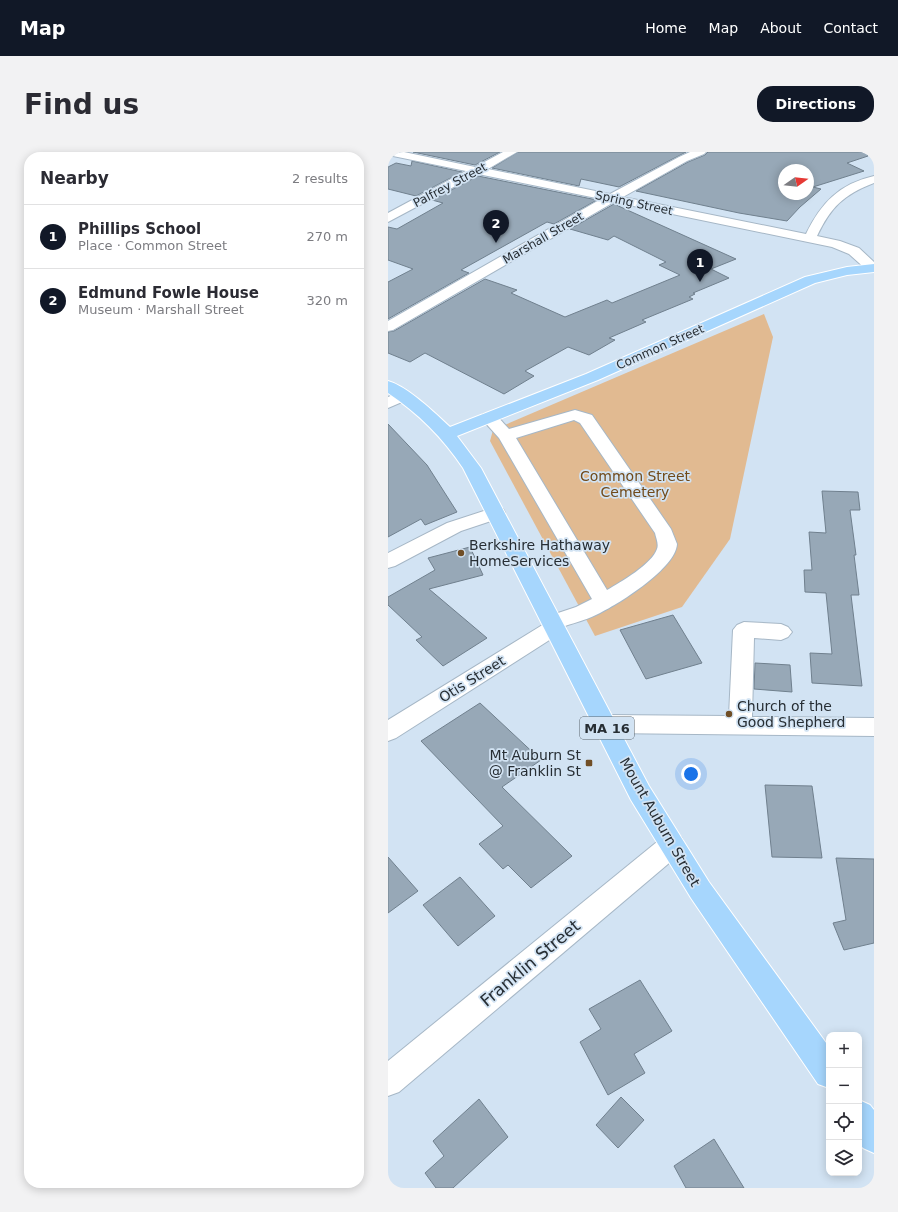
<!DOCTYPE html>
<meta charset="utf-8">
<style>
:root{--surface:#fff;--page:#f2f2f3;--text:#2b2b33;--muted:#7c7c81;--line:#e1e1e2;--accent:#111827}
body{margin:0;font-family:"DejaVu Sans",sans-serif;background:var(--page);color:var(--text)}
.controls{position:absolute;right:12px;bottom:12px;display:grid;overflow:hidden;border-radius:8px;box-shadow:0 2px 10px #0003}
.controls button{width:36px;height:36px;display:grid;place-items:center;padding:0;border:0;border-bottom:1px solid var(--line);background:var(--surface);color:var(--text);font:20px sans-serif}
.compass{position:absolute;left:390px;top:12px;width:36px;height:36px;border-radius:50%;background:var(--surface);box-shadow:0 2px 10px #0003;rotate:76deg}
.you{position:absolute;left:303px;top:622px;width:14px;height:14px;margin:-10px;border:3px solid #fff;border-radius:50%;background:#1a73e8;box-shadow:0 0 0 6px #1a73e833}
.badge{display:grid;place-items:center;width:26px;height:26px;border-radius:50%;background:var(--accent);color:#fff;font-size:13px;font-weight:700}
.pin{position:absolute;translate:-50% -33px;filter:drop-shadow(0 1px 2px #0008)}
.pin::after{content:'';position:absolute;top:21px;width:14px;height:12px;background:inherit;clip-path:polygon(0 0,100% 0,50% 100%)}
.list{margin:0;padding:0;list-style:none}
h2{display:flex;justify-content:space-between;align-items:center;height:52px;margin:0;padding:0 16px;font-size:17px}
h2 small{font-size:13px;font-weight:400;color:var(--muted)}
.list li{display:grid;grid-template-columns:26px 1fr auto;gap:12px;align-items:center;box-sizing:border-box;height:64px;padding:0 16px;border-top:1px solid var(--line)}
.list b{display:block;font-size:15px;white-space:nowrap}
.list p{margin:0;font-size:13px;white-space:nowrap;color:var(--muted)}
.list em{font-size:13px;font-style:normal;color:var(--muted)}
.icon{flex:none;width:22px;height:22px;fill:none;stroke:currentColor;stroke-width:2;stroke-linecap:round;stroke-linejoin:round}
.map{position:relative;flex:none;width:486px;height:1036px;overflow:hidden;border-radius:16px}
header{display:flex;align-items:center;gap:24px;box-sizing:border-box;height:56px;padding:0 20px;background:var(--accent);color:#fff}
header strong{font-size:19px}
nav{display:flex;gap:22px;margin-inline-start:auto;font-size:14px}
.intro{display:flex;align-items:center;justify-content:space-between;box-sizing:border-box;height:96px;padding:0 24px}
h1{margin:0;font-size:28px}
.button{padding:10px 18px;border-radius:16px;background:var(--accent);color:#fff;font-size:14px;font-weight:700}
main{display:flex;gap:24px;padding:0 24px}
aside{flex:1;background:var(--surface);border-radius:16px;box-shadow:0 2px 10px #0003}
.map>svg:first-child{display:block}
.green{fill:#e1ba91}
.building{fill:#97a8b7;stroke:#70808e;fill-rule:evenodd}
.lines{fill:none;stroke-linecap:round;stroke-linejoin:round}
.minor-casing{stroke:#a6b7c6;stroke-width:2}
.major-casing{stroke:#fff;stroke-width:2}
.minor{fill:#fff;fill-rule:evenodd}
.major{fill:#a6d6fd;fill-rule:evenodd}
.poi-dot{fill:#704e26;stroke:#d2e3f3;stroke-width:1.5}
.labels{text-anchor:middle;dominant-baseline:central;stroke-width:3.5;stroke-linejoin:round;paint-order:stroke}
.far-street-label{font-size:12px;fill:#272e34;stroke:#d2e3f3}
.shield{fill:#d2e3f3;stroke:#5a646d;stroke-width:1}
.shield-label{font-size:13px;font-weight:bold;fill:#272e34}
.park-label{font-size:14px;fill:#714a1a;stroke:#d2e3f3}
.poi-label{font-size:14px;fill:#272e34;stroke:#d2e3f3;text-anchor:start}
.street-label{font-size:14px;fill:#272e34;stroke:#d2e3f3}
.near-street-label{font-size:17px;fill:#272e34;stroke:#d2e3f3}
</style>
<header>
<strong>Map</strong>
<nav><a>Home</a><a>Map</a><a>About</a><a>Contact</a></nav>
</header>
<div class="intro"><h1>Find us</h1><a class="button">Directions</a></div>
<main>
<aside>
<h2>Nearby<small>2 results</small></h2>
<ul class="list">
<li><span class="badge">1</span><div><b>Phillips School</b><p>Place · Common Street</p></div><em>270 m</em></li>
<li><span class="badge">2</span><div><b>Edmund Fowle House</b><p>Museum · Marshall Street</p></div><em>320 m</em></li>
</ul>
</aside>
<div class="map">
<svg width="486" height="1036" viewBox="0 0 486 1036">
<rect width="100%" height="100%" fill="#d2e3f3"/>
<!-- green -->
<path class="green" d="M 376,162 L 385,185 L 342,387 L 294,455 L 207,484 L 102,289 L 105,278 Z"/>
<!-- building -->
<g class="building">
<path d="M 25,0 L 112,0 L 87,13 Z"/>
<path d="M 130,0 L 298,0 L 231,35 L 193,27 L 191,34 L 104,16 Z"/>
<path d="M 320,0 L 479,0 L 480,4 L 459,11 L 476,19 L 425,35 L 433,37 L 412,55 L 399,69 L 351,61 L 248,39 L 300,10 L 317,3 ZM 396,18 L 420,18 L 420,42 L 396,42 Z"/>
<path d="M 24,9 L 74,20 L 28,44 L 0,37 L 0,15 L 8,11 L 23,14 Z"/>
<path d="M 90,24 L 209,48 L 166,72 L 159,70 L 73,118 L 81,121 L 0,167 L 0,130 L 25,117 L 0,108 L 0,75 L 9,77 L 55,51 L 44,48 Z"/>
<path d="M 226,52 L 348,107 L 323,117 L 341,126 L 305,141 L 307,142 L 301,145 L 305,147 L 254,168 L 258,170 L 221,186 L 227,188 L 201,203 L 180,195 L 137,219 L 146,224 L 116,242 L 37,201 L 22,210 L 0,201 L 0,180 L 6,179 L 97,127 L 129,138 L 123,141 L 177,165 L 219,148 L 224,151 L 292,123 L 271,113 L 278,110 L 226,84 L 220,88 L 182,77 Z"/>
<path d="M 0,272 L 39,313 L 69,360 L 37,373 L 33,367 L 0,385 Z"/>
<path d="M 434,339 L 470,340 L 472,358 L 462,358 L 468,403 L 466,403 L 471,443 L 463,443 L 474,534 L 424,531 L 422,501 L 444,502 L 438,441 L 417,440 L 416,418 L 424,418 L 421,380 L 438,381 Z"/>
<path d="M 82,395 L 95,423 L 41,437 L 99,486 L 55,514 L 28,488 L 34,485 L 0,453 L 0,445 L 47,418 L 40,406 Z"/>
<path d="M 285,463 L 314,511 L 258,527 L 232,478 Z"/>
<path d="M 367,511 L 402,513 L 404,540 L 366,537 Z"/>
<path d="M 92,551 L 153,608 L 114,635 L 184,704 L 143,736 L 120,713 L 115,717 L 91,692 L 115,674 L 33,589 Z"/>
<path d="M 377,633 L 424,634 L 434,706 L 384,705 Z"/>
<path d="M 0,705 L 30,739 L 0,761 Z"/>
<path d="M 448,706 L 486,707 L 486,791 L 456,798 L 445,771 L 458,768 Z"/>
<path d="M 72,725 L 107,764 L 70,794 L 35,753 Z"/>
<path d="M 252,828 L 284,879 L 246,902 L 257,921 L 220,943 L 192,890 L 213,877 L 201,857 Z"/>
<path d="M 233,945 L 256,968 L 230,996 L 208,973 Z"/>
<path d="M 91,947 L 120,985 L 65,1036 L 48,1036 L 37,1021 L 56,1004 L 45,989 Z"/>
<path d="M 326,987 L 356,1036 L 298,1036 L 286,1014 Z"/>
</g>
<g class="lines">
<!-- minor casing -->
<g class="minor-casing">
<g id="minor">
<path d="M 0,0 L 16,0 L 87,15 L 115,0 L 129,0 L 100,17 L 222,42 L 291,5 L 302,0 L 318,0 L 316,2 L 299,9 L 235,45 L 418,82 C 433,51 451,32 486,24 L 486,31 C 455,43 443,55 429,84 L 452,89 L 471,96 L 486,110 L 486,120 L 480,119 L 461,102 L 444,95 L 226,50 L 5,178 L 0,179 L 0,169 L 213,47 L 90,22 L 0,70 L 0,61 L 78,19 L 0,3 Z"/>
<path d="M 15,239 L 21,241 L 23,244 L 21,247 L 0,256 L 0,245 Z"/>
<path d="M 187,258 L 204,263 L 283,377 L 289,392 C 288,416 232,451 212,461 C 201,467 189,470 177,474 L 174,480 L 8,586 L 0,589 L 0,568 L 156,472 L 155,470 L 158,465 L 188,455 L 204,447 L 111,286 L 93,266 L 95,262 C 108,259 113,269 121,277 ZM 186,268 L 192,271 L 267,381 C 268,386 271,392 269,397 C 264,412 233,430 219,438 L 128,286 Z"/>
<path d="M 108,355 L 115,357 L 117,361 L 115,365 L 73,379 L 7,414 L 0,416 L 0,401 L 59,371 Z"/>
<path d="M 356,470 L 393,472 L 400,475 L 404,480 L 400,485 L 393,488 L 366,486 L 364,565 L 486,566 L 486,584 L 217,581 L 209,578 L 205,572 L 209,566 L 217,563 L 341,564 L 345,478 L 349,473 Z"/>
<path d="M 284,682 L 293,685 L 297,693 L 293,701 L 11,940 L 0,944 L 0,909 L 275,685 Z"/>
</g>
</g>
<!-- major casing -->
<g class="major-casing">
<g id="major">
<path d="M 486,112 L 486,120 L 459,123 L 427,131 L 210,228 L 69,284 L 93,316 L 261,634 L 321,730 L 441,895 L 441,936 L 430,932 L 303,746 L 243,648 L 75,316 C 55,286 30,261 0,241 L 0,229 C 19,234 47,261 62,275 L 198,222 L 417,125 L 459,115 Z"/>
<path d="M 471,948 L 482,953 L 486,958 L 486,1001 L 475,996 L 471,991 Z"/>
</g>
</g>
<!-- minor -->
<use href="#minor" class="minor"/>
<!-- major -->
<use href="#major" class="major"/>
</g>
<!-- markers -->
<g class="poi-dot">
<circle cx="73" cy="401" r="4"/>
<circle cx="341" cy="562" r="4"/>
<rect x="197" y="607" width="8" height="8" rx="2"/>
</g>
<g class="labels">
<!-- far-street labels -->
<g class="far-street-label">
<text transform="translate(62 33) rotate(-28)">Palfrey Street</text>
<text transform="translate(246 51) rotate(12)">Spring Street</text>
<text transform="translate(155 86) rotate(-30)">Marshall Street</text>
<text transform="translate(272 195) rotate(-24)">Common Street</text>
</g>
<!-- shield labels -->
<rect class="shield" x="192" y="565" width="54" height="22" rx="3"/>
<g class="shield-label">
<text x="219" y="576">MA 16</text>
</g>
<!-- park labels -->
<g class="park-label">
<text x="247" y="324">Common Street<tspan x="247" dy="16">Cemetery</tspan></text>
</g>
<!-- poi labels -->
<g class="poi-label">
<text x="81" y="393">Berkshire Hathaway<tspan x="81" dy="16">HomeServices</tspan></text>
<text x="349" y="554">Church of the<tspan x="349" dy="16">Good Shepherd</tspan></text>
<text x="193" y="603" text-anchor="end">Mt Auburn St<tspan x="193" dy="16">@ Franklin St</tspan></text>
</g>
<!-- street labels -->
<g class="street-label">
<text transform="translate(84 527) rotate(-32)">Otis Street</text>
<text transform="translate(272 670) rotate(60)">Mount Auburn Street</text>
</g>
<!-- near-street labels -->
<g class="near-street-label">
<text transform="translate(142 811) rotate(-40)">Franklin Street</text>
</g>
</g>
</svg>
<div class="controls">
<button>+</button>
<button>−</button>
<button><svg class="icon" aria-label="locate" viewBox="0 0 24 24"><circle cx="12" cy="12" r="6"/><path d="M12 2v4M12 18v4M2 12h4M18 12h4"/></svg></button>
<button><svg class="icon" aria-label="layers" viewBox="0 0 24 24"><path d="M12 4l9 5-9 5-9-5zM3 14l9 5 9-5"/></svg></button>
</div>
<svg class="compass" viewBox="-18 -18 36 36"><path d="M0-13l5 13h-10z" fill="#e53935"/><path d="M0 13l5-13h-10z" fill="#7c7c81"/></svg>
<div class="you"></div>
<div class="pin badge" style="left:312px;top:130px">1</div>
<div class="pin badge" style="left:108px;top:91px">2</div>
</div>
</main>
